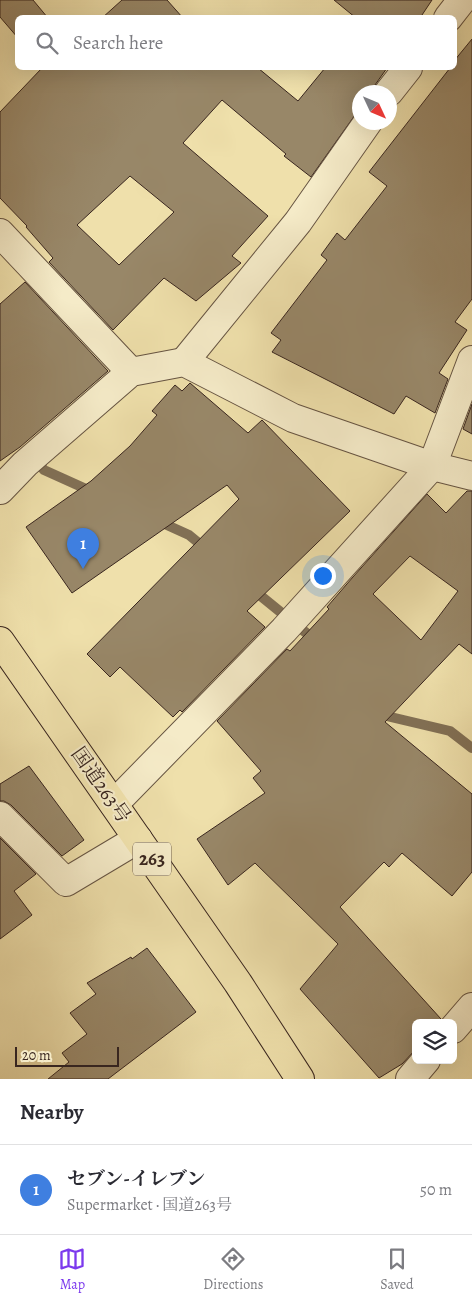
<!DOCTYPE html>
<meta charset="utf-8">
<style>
:root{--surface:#fff;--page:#f2f2f3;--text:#2b2b33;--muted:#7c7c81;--line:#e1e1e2;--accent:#7c3aed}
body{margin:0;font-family:Alegreya,"Noto Serif JP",serif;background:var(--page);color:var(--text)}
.controls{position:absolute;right:15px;bottom:15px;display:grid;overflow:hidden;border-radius:8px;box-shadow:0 5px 20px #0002}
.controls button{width:45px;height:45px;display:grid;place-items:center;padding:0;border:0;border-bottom:1px solid var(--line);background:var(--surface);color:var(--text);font:25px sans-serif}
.compass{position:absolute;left:352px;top:85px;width:45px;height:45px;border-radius:50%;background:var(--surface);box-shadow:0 5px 20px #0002;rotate:134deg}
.scale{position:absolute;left:15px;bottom:12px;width:104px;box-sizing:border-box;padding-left:5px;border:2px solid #39261f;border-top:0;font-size:14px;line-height:18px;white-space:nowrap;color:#39261f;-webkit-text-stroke:4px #f5ebc8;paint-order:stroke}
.you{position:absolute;left:322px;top:575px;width:18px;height:18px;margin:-12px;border:4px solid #fff;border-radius:50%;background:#1a73e8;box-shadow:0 0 0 8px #1a73e833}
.badge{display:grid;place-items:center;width:32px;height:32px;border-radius:50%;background:var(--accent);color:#fff;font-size:16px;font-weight:700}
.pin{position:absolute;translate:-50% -41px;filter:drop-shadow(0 1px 2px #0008)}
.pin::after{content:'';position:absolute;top:26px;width:18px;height:15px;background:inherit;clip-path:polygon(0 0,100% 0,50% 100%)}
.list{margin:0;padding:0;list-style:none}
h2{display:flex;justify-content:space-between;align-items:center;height:65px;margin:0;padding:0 20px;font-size:21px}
h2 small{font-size:16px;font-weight:400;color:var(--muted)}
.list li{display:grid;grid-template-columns:32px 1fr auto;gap:15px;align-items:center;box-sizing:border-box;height:90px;padding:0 20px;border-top:1px solid var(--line)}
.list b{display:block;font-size:19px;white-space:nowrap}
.list p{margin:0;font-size:16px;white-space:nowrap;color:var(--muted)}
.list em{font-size:16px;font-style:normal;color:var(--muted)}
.icon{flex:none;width:28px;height:28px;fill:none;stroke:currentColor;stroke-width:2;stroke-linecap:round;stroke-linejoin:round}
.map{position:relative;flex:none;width:472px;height:1079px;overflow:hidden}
.search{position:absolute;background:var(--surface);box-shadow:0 5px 20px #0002;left:15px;right:15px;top:15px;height:55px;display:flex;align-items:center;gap:12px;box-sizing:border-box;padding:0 18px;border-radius:8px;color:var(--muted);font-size:19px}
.sheet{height:155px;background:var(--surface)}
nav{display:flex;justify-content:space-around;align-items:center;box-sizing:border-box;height:70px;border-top:1px solid var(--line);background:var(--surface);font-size:14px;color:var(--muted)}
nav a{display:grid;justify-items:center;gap:2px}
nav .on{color:var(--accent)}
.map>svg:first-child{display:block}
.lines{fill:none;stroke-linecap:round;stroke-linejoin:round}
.stream{stroke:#817056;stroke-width:10}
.building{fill:#988768;stroke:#39261f;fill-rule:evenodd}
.minor-casing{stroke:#665442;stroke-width:30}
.trunk-casing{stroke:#39261f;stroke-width:30}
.minor{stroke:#f5ebc8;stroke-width:28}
.trunk{stroke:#efe0ab;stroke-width:28}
.labels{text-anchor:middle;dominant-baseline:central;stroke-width:4;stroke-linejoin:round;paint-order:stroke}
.shield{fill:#f5ebc8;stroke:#716152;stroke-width:1}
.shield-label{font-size:19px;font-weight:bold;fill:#39261f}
.street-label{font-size:20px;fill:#39261f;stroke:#f5ebc8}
</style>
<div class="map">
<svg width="472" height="1079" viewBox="0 0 472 1079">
<rect width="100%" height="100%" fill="#efe0ab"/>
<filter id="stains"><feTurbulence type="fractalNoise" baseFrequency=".004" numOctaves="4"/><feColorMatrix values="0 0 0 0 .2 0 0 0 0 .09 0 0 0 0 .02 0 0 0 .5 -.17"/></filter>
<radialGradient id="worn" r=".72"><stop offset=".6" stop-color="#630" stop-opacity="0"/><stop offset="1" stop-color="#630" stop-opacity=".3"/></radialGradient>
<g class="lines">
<!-- stream -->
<g class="stream">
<path d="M 33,457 L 44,470 L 95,493"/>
<path d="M 156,520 L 189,535 L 206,549"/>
<path d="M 251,588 L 310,636 L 314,645"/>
<path d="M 378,714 L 450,731 L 472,748"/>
</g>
</g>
<!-- building -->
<g class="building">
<path d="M 0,0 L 33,0 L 48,18 L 18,18 L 18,38 L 0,17 Z"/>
<path d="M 122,0 L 167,0 L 183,18 L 102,18 Z"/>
<path d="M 334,0 L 432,0 L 420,18 L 356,18 Z"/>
<path d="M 472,39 L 472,299 L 455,322 L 467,330 L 439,373 L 448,379 L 435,413 L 406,396 L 394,414 L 272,352 L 281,340 L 271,333 L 327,260 L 321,255 L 337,233 L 345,240 L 387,186 L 369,172 L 450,68 L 454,68 L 454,61 Z"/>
<path d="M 42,68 L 258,68 L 298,101 L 325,68 L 387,68 L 370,92 L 360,92 L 360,108 L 311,177 L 284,156 L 286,154 L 222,100 L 183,143 L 268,216 L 232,256 L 241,263 L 196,301 L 164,278 L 113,330 L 49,262 L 53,258 L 26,227 L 27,226 L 0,198 L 0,112 ZM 130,176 L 174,212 L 119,265 L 77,225 Z"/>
<path d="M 25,282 L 108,371 L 20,447 L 0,461 L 0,304 Z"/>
<path d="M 190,383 L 248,433 L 262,420 L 350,511 L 247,611 L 265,627 L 182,712 L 180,710 L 173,717 L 120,667 L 110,677 L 87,654 L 239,499 L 227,485 L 72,593 L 26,527 L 91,481 L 130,446 L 157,415 L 152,411 L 175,385 L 182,391 Z"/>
<path d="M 472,404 L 472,434 L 463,429 Z"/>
<path d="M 467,491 L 472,491 L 472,654 L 459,644 L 385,722 L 472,794 L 472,872 L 452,896 L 402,853 L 389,867 L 384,862 L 340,907 L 441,1019 L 439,1023 L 416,1023 L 416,1049 L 402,1064 L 379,1078 L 300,989 L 338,944 L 255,863 L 228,885 L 197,839 L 265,793 L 253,778 L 261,771 L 217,721 L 287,649 L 290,651 L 329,609 L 327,607 L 353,577 L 427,494 L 446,513 ZM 410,556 L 458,591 L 421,640 L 373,594 Z"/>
<path d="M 29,766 L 84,840 L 62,856 L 11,805 L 4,801 L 0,801 L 0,784 Z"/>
<path d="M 0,838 L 36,874 L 14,891 L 32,915 L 0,939 Z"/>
<path d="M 147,948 L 196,1012 L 108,1079 L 48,1079 L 69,1062 L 62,1053 L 87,1034 L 70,1013 L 96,994 L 87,983 L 131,957 L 132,959 Z"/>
</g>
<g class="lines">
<!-- minor casing -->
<g class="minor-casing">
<g id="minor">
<path d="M 448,18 L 462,0"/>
<path d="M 389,92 L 408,68"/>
<path d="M 0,233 L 131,372"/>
<path d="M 184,362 L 298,222 L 368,122"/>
<path d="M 0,490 L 25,464 L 131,372 L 184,362 L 293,418 L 432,466 L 472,476"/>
<path d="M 114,804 L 284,630 L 432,466 L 472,360"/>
<path d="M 0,816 L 66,882 L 138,839"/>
<path d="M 453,1029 L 472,1007"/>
<path d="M 410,1079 L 426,1060"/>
</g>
</g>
<!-- trunk casing -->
<g class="trunk-casing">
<path id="trunk" d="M 0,641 L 238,983 L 300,1079"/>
</g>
<!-- minor -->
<use href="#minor" class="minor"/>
<!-- trunk -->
<use href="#trunk" class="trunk"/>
</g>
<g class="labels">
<!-- shield labels -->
<rect class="shield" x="133" y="842.5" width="38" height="33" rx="4"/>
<g class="shield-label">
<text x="152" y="859">263</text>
</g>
<!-- street labels -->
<g class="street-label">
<text transform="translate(101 785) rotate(55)">国道263号</text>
</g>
</g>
<rect width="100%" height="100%" filter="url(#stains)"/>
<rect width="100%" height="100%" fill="url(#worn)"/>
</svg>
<div class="controls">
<button><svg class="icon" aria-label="layers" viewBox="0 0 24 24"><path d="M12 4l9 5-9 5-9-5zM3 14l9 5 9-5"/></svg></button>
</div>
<svg class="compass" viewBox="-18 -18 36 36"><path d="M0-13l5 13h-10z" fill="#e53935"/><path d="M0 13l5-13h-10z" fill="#7c7c81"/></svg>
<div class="scale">20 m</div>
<div class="you"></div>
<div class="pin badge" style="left:83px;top:569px;background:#3f7fe0">1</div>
<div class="search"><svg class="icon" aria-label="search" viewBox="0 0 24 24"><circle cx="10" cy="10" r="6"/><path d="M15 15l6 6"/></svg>Search here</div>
</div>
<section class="sheet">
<h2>Nearby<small></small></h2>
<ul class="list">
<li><span class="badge" style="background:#3f7fe0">1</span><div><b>セブン-イレブン</b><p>Supermarket · 国道263号</p></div><em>50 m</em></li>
</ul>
</section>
<nav>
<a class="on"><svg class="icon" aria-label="map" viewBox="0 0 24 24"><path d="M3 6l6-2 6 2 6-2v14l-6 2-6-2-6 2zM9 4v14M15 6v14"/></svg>Map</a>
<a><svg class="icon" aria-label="directions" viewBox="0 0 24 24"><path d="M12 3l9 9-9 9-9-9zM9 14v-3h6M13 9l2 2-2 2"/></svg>Directions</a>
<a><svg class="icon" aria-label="saved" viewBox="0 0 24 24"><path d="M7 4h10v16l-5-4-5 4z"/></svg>Saved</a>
</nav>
